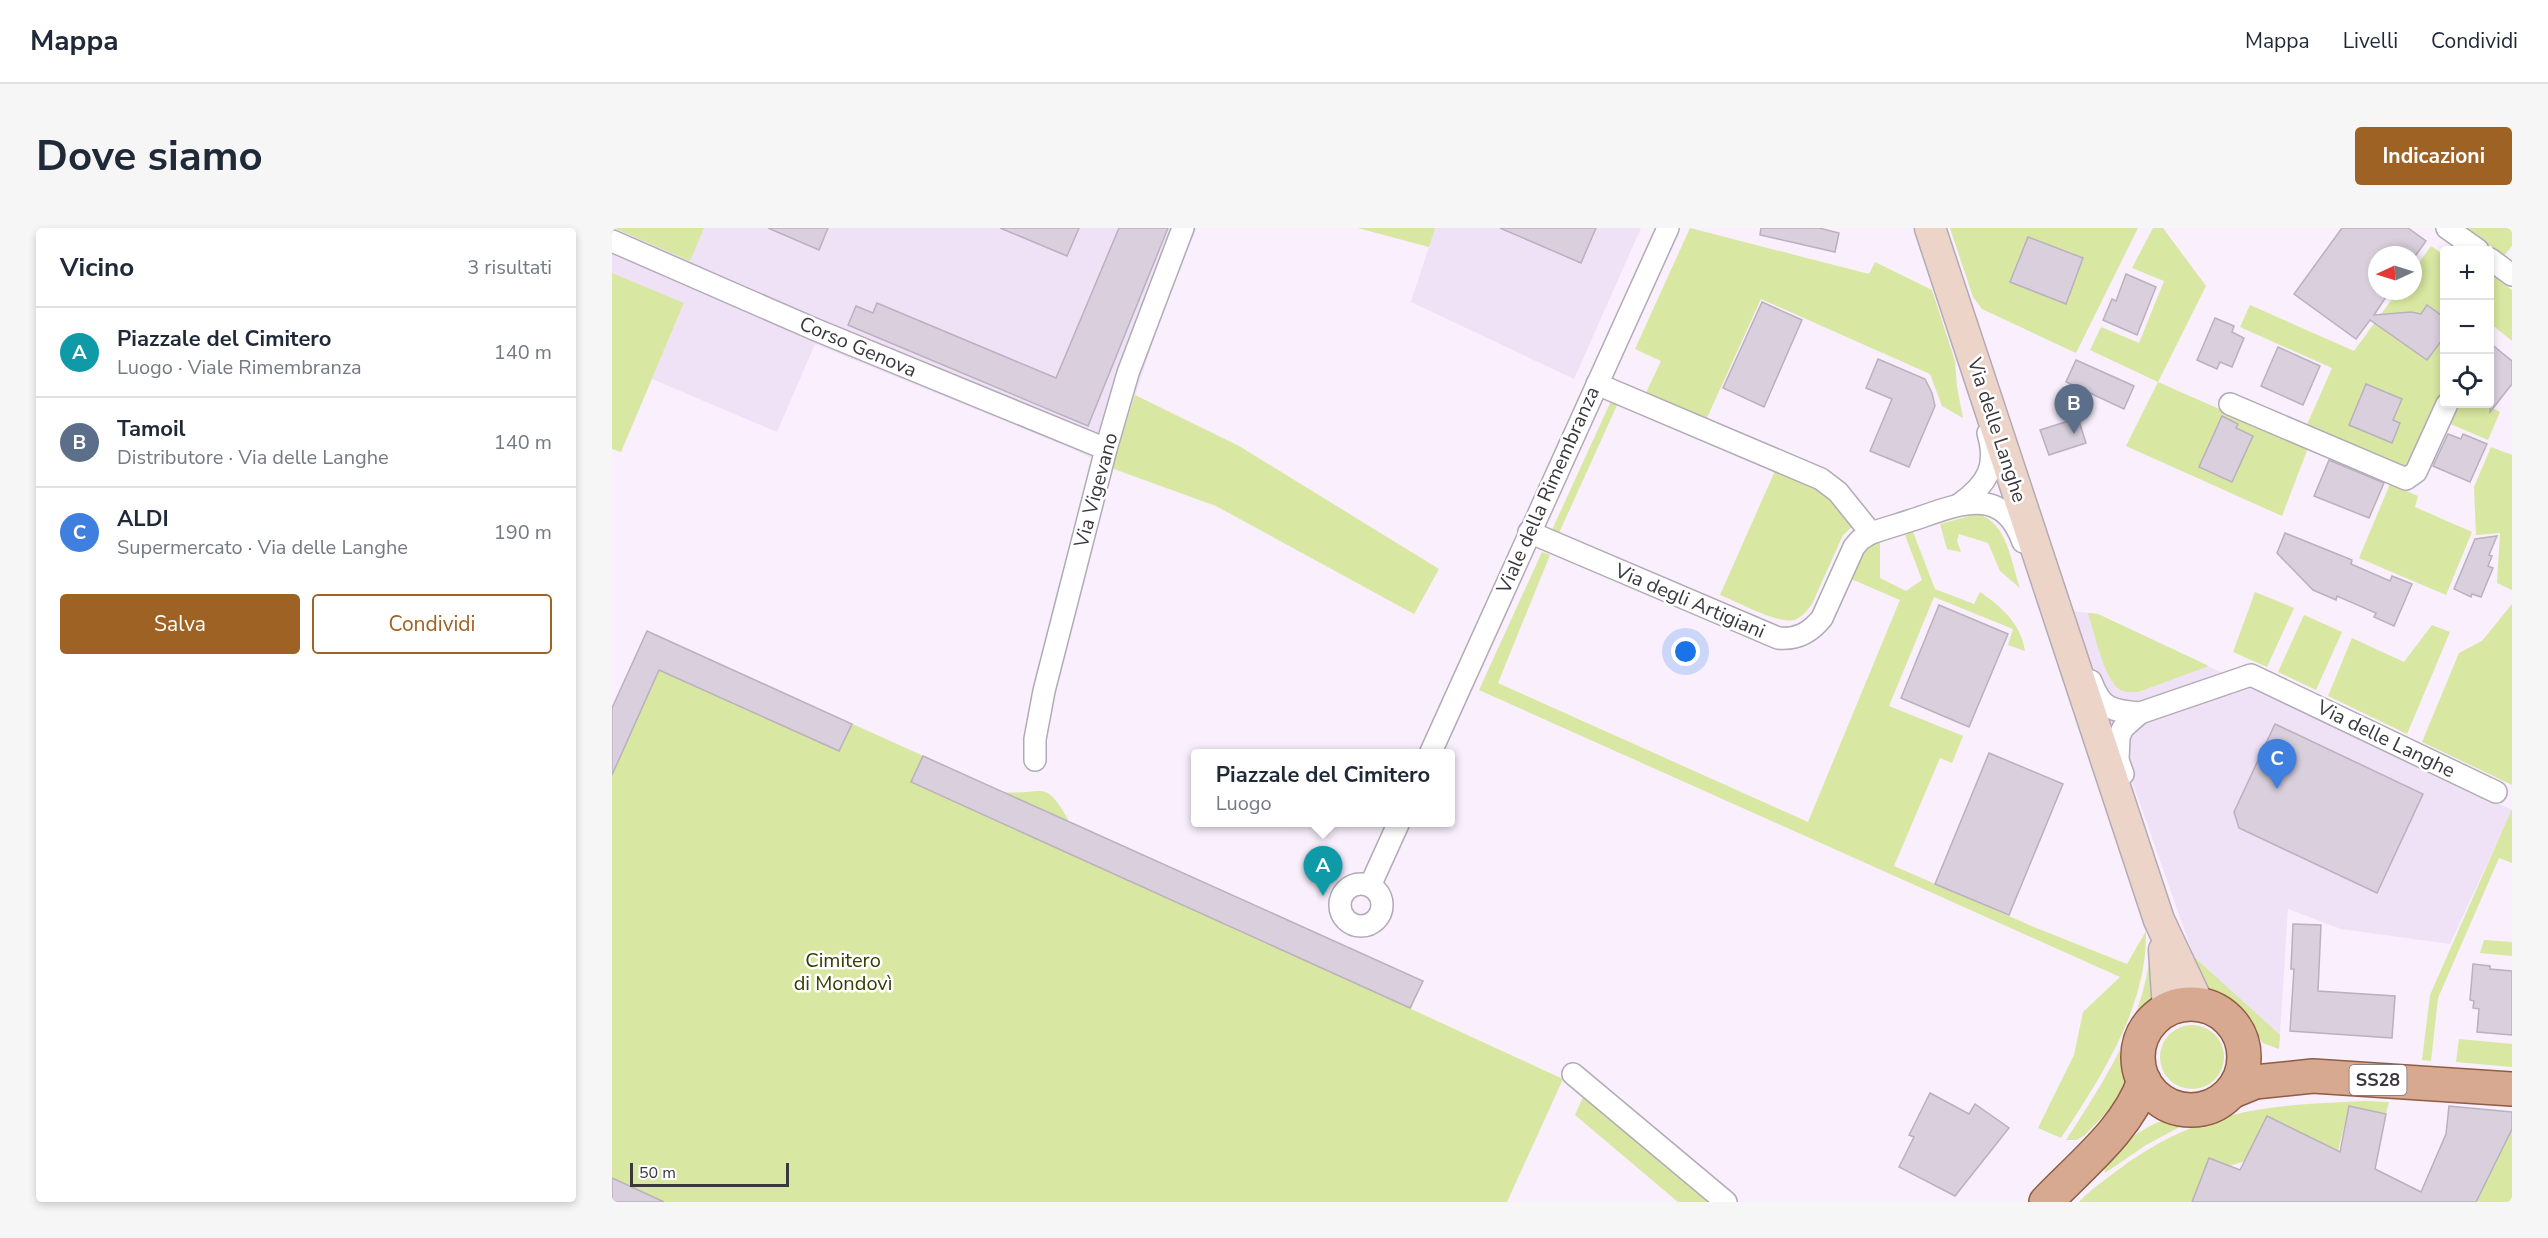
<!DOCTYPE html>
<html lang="it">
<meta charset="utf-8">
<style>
:root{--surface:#fff;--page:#f6f6f7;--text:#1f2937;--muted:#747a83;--line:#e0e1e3;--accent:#9e6324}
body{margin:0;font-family:"Nunito Sans",sans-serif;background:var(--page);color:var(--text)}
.controls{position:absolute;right:18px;top:18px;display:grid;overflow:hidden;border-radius:6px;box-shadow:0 3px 9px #0003}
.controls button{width:54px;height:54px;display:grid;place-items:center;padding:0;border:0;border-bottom:2px solid var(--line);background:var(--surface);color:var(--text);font:30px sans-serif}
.compass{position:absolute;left:1756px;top:18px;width:54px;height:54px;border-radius:50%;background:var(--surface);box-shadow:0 3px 9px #0003;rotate:266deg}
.scale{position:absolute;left:18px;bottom:15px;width:159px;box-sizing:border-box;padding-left:6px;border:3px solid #3b383d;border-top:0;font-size:16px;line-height:21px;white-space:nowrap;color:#3b383d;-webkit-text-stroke:4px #fff;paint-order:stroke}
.you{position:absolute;left:1074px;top:424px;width:21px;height:21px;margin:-15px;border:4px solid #fff;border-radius:50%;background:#1a73e8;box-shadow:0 0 0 9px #1a73e833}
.badge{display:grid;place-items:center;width:39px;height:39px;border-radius:50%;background:var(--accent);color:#fff;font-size:20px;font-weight:700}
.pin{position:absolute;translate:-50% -50px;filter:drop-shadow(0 2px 3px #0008)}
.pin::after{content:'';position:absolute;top:32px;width:21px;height:18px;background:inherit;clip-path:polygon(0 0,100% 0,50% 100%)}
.popup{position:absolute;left:579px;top:521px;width:264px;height:78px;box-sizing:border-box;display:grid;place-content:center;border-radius:6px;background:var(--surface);filter:drop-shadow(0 2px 4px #0005);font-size:20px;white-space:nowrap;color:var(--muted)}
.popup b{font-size:22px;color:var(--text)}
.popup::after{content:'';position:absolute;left:50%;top:100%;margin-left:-12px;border:12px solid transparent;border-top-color:var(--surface)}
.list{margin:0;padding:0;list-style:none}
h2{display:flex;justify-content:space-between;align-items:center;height:78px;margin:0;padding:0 24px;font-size:26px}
h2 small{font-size:20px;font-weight:400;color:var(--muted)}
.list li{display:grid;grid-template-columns:39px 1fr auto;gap:18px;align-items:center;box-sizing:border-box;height:90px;padding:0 24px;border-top:2px solid var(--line)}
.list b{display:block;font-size:22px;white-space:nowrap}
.list p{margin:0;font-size:20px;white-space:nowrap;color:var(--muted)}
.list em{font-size:20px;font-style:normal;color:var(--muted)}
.actions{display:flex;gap:12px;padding:18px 24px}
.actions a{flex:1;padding:14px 0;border:2px solid var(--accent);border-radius:6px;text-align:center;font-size:21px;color:var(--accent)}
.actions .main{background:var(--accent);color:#fff}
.icon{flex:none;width:33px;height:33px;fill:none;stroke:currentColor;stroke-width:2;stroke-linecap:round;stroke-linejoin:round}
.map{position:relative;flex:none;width:1900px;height:974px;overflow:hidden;border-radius:6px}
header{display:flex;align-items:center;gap:36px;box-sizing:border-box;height:84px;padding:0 30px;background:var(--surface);border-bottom:2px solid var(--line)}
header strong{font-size:28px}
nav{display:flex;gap:33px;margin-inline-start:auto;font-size:21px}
.intro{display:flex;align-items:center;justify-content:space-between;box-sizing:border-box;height:144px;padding:0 36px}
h1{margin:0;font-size:42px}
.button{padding:15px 27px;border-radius:6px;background:var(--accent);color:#fff;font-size:21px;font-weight:700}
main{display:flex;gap:36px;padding:0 36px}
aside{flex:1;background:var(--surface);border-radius:6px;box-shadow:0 3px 9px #0003}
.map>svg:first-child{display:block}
.built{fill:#efe2f6}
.green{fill:#d8e7a1}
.building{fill:#d9cfdd;stroke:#bab0be;stroke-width:1.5}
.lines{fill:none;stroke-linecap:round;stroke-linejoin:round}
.street-casing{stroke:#b3aab7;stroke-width:24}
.secondary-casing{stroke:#b3aab7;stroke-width:33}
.primary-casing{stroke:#905c44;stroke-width:36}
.street{stroke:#fff;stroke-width:21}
.secondary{stroke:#ecd4c8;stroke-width:30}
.primary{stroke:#d8a991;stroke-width:33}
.labels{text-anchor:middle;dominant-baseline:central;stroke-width:5;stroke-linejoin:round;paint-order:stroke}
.shield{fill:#fff;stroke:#767477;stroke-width:1.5}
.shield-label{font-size:18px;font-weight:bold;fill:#3b383d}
.street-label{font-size:20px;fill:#3b383d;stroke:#fff}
.park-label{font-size:20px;fill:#363e03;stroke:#fff}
</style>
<header>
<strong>Mappa</strong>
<nav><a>Mappa</a><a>Livelli</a><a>Condividi</a></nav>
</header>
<div class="intro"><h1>Dove siamo</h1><a class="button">Indicazioni</a></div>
<main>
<aside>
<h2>Vicino<small>3 risultati</small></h2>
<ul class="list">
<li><span class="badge" style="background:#0f9aa8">A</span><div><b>Piazzale del Cimitero</b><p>Luogo · Viale Rimembranza</p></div><em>140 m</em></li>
<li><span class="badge" style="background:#5c6f8a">B</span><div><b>Tamoil</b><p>Distributore · Via delle Langhe</p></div><em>140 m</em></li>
<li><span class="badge" style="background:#3f7fe0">C</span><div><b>ALDI</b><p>Supermercato · Via delle Langhe</p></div><em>190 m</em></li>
</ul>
<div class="actions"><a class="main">Salva</a><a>Condividi</a></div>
</aside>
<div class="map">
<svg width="1900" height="974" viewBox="0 0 1900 974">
<rect width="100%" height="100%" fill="#f9effd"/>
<!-- built -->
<g class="built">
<path d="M 0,0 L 585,0 L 556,68 L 499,240 L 461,221 L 203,116 L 165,204 L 40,151 L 72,76 L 0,45 Z"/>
<path d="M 746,0 L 1029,0 L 962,151 L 799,74 L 817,19 Z"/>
<path d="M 1460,383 L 1486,386 L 1900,582 L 1838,716 L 1729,701 L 1676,681 L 1667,821 L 1651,815 L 1627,786 L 1599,764 L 1588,746 Z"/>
</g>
<!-- green -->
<g class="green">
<path d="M 2,0 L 92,0 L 78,33 Z"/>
<path d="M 746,0 L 823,0 L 817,19 Z"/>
<path d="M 1078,0 L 1257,46 L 1263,34 L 1320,62 L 1343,133 L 1345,159 L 1351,190 L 1330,178 L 1318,146 L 1149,71 L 1094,192 L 1034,165 L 1049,133 L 1023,121 Z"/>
<path d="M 1338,0 L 1526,0 L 1464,125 L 1370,81 L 1361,69 Z"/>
<path d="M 1541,0 L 1551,0 L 1594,58 L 1546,154 L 1696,220 L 1670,288 L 1514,218 L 1546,154 L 1478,122 L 1489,99 L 1527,115 L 1552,53 L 1520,40 Z"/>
<path d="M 1854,0 L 1900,0 L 1900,18 L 1892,28 Z"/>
<path d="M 1819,18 L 1832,27 L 1832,164 L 1797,243 L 1694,199 L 1720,140 L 1628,99 L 1638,77 L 1742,123 L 1786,63 L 1801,63 L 1801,43 Z"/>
<path d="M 0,45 L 72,75 L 9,224 L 0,221 Z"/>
<path d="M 1881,48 L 1900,62 L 1900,113 L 1878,95 L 1878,62 Z"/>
<path d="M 523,167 L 627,218 L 827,341 L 802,386 L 604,278 L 499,240 Z"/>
<path d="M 999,173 L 1006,175 L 947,305 L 940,302 Z"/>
<path d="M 1843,176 L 1873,176 L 1888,184 L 1876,212 L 1834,194 Z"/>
<path d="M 1879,219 L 1900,227 L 1900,362 L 1885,355 L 1888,305 L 1864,307 L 1862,259 Z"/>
<path d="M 1163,243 L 1212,265 L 1241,298 L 1231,307 L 1200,376 C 1195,383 1190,389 1182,392 C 1165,396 1126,374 1108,367 Z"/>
<path d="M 1778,256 L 1806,268 L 1803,279 L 1860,304 L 1834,367 L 1747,330 Z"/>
<path d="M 1365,286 C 1395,293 1399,334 1408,360 L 1388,343 L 1376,315 L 1347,306 L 1345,313 L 1349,324 L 1335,321 L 1328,296 Z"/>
<path d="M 1301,304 L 1323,361 L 1362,376 L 1368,364 C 1390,379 1409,396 1413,423 L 1396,417 L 1401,401 L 1322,369 L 1277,478 L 1351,508 L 1340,535 L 1328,530 L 1282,638 L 1422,699 L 1515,736 L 1534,703 C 1535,780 1490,847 1449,910 L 1426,900 L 1462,827 L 1471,784 L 1508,749 L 867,462 L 930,324 L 938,327 L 886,455 L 1196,594 L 1288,372 L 1237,350 C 1245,333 1249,320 1268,314 L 1268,350 L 1294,363 L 1310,352 L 1293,307 Z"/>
<path d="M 1643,364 L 1682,380 L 1655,439 L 1621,424 Z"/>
<path d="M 1900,376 L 1900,557 L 1810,514 L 1847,425 L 1870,413 Z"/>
<path d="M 1476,385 L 1486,386 L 1597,438 L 1526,464 C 1519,464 1512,465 1507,461 C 1492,451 1482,403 1476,385 Z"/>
<path d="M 1692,387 L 1730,404 L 1704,462 L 1666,444 Z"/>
<path d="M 1820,397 L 1838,404 L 1795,506 L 1716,468 L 1740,410 L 1792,434 Z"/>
<path d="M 35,403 L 391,564 C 432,568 432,548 457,593 L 811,753 L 799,781 L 951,851 L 895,974 L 0,974 L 0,480 Z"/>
<path d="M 1900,581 L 1900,635 L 1887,630 L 1826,770 L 1819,833 L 1810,832 L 1818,767 Z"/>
<path d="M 1872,712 L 1900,714 L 1900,728 L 1868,725 Z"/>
<path d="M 1539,716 C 1540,730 1546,766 1538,776 C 1529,786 1521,792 1517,805 C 1512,819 1516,833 1515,847 C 1513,870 1488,890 1473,907 L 1465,912 L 1454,912 C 1493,852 1534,790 1539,716 Z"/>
<path d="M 1582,729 L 1668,807 L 1667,821 L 1651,815 L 1627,786 L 1599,764 L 1588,746 Z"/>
<circle cx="1580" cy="829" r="32"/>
<path d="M 1847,811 L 1900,816 L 1900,839 L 1844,834 Z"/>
<path d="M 972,867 L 1098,974 L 1066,974 L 963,887 Z"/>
<path d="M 1754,873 L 1777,874 L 1774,886 L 1737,878 L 1726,923 L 1633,933 L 1618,938 L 1597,930 L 1580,974 L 1467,974 C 1478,962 1493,952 1506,942 C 1587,881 1657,877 1754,873 Z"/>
<path d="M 1555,891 L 1577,894 L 1534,917 L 1493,945 C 1489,925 1538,895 1555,891 Z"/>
<path d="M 1900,901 L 1900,974 L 1864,974 Z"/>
</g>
<!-- building -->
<g class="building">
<path d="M 156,0 L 216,0 L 207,22 Z"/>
<path d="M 388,0 L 467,0 L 455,28 Z"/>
<path d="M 507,0 L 556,0 L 476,198 L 236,97 L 244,78 L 261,85 L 265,75 L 444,150 Z"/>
<path d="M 888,0 L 984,0 L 969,35 Z"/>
<path d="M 1149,0 L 1207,0 L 1227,5 L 1223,24 L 1148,7 Z"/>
<path d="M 1730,0 L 1796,0 L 1814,13 L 1804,27 L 1765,27 L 1765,63 L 1778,63 L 1762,87 L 1799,84 L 1809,86 L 1815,77 L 1833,90 L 1833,108 L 1815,132 L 1758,92 L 1744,111 L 1682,66 Z"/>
<path d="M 1416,9 L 1471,30 L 1454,76 L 1398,54 Z"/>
<path d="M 1514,46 L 1544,59 L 1525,107 L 1491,92 L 1500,71 L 1504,73 Z"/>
<path d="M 1150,74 L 1190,92 L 1152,179 L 1111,160 Z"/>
<path d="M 1603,90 L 1622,98 L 1620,104 L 1632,110 L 1620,139 L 1608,134 L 1605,141 L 1585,132 Z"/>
<path d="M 1878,115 L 1900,133 L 1900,156 L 1878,184 Z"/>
<path d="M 1666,119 L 1708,138 L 1691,177 L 1649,158 Z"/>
<path d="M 1266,131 L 1313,151 L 1320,165 L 1323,178 L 1297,239 L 1258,223 L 1280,171 L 1254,160 Z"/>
<path d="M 1464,132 L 1522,158 L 1512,181 L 1454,154 Z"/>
<path d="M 1754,156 L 1790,171 L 1781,192 L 1788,195 L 1780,215 L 1737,197 Z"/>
<path d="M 1610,188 L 1626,196 L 1624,200 L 1641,208 L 1620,254 L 1587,239 Z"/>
<path d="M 1466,190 L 1474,215 L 1437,227 L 1428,202 Z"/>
<path d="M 1836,206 L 1849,211 L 1851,206 L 1875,216 L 1858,254 L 1821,238 Z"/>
<path d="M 1717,232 L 1772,255 L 1757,290 L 1702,268 Z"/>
<path d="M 1673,305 L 1740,332 L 1739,336 L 1778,353 L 1780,348 L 1800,356 L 1782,398 L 1762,389 L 1764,385 L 1725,368 L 1724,372 L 1701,362 L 1665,325 Z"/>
<path d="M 1885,308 L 1877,327 L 1880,328 L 1876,338 L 1881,340 L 1869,369 L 1860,366 L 1859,369 L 1842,361 L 1863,311 Z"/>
<path d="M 1327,377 L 1396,406 L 1357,499 L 1289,470 Z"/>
<path d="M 35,403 L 240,496 L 227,523 L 47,442 L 0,547 L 0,480 Z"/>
<path d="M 1663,496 L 1811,566 L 1765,665 L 1627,600 L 1622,584 Z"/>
<path d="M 1377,525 L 1451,556 L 1397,687 L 1323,656 Z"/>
<path d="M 311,528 L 811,753 L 798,780 L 299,554 Z"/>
<path d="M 1681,696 L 1709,697 L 1706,763 L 1783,768 L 1780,810 L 1678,803 L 1682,741 L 1679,741 Z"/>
<path d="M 1861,736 L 1878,738 L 1878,741 L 1900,743 L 1900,807 L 1865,804 L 1867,781 L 1861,780 L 1862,773 L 1858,772 Z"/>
<path d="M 1318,865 L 1357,886 L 1363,876 L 1397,900 L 1343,968 L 1287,939 L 1302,909 L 1297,907 Z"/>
<path d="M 1737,878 L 1774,886 L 1763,941 L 1809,964 L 1834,906 L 1837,878 L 1900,884 L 1900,901 L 1864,974 L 1580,974 L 1597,930 L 1628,942 L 1655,888 L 1728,924 Z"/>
<path d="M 0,950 L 52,974 L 0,974 Z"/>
</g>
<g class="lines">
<!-- street casing -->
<g class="street-casing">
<g id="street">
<path d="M 1835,0 L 1866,22"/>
<path d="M 0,13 L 202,101 L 494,221"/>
<path d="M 1878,31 L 1900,47"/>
<path d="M 985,156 L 1209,251 L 1226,264 L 1259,305"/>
<path d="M 1618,176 L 1794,251 L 1804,244 L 1835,176"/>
<path d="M 1348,276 C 1375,256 1386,239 1376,205"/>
<path d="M 917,304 L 1166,410 C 1185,412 1198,405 1210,390 L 1242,319 L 1248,312 L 1259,305 C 1277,299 1295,294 1312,288 C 1354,273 1392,261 1411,314"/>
<path d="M 1479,453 C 1489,481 1500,483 1528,485"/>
<path d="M 818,526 L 1056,0"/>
<path d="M 423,532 L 423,511 L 432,463 L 494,221 L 516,145 L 571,0"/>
<path d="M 1511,546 L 1506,532 L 1507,509 L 1511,500 L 1528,485 L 1639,447 L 1884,564"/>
<circle cx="749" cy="677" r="21"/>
<path d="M 758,658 L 787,594"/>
<path d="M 961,846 L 1114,974"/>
</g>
</g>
<!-- secondary casing -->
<g class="secondary-casing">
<g id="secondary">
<path d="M 1318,0 L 1547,692 L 1587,777"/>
<path d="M 1552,722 L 1556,782"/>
</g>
</g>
<!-- primary casing -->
<g class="primary-casing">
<g id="primary">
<circle cx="1579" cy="829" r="53"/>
<path d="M 1621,863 L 1643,854 L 1701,848 L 1900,861"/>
<path d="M 1434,974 C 1468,938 1516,901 1532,853"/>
</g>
</g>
<!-- street -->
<use href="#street" class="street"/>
<!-- secondary -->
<use href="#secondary" class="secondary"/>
<!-- primary -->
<use href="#primary" class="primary"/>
</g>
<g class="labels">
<!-- shield labels -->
<rect class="shield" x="1737.5" y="837" width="57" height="30" rx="4.5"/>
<g class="shield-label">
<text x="1766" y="852">SS28</text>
</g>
<!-- street labels -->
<g class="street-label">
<text transform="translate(246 119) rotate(23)">Corso Genova</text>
<text transform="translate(1385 202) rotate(72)">Via delle Langhe</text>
<text transform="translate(484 262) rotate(-75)">Via Vigevano</text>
<text transform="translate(936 262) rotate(-66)">Viale della Rimembranza</text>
<text transform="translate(1078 373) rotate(23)">Via degli Artigiani</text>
<text transform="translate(1774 511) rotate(26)">Via delle Langhe</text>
</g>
<!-- park labels -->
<g class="park-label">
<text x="231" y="732">Cimitero<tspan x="231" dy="23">di Mondovì</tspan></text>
</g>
</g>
</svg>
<div class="controls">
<button>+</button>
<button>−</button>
<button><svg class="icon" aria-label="locate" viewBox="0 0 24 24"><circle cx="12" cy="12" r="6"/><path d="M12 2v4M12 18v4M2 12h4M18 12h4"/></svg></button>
</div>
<svg class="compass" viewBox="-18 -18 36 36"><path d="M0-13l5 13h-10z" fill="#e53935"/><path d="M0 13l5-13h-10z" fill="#747a83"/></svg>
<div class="scale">50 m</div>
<div class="you"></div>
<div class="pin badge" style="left:711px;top:668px;background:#0f9aa8">A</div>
<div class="popup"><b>Piazzale del Cimitero</b>Luogo</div>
<div class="pin badge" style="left:1462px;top:206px;background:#5c6f8a">B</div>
<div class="pin badge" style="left:1665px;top:561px;background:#3f7fe0">C</div>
</div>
</main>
